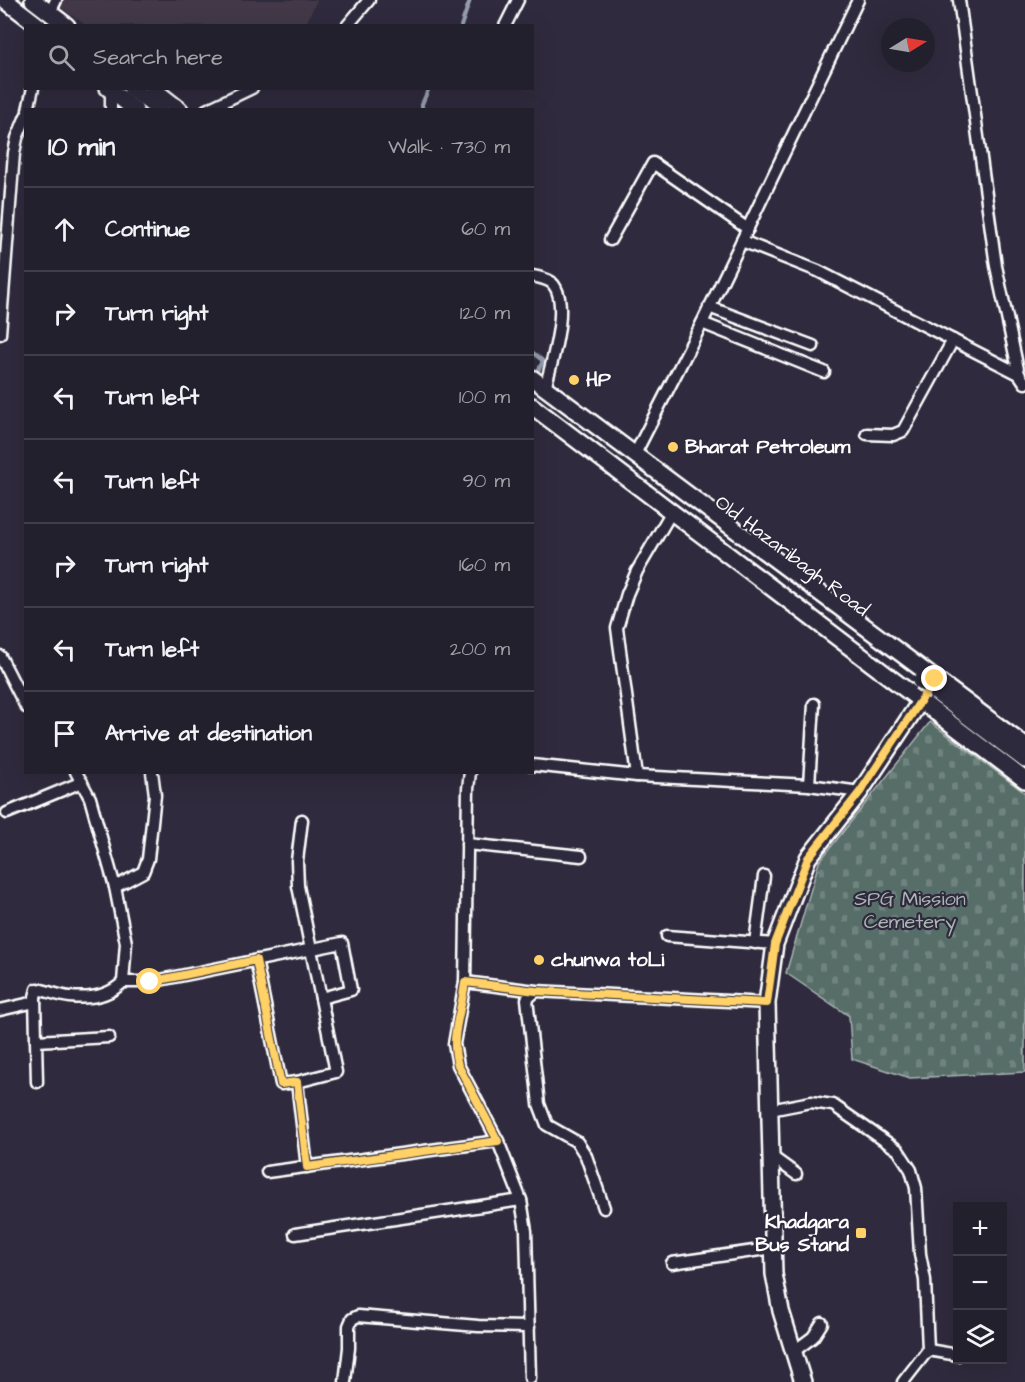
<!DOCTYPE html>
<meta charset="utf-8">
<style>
:root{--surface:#23202e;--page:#2f2d3a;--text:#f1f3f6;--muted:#a3a3aa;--line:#403e4a}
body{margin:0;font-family:"Architects Daughter",sans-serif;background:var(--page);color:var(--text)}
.controls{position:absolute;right:18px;bottom:18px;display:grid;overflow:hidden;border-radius:0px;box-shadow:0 6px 24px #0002}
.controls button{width:54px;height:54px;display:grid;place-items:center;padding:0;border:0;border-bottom:2px solid var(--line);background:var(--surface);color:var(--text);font:30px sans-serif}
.compass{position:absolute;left:881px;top:18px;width:54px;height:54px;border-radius:50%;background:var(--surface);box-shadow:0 6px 24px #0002;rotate:79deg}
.stop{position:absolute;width:18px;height:18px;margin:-14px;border:4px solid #ffd166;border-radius:50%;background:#fff}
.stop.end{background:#ffd166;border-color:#fff;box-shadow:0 2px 6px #0008}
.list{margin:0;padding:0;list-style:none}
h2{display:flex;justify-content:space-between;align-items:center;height:78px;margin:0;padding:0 24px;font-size:26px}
h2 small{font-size:20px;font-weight:400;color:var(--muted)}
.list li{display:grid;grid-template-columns:39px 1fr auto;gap:18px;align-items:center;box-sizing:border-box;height:84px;padding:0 24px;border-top:2px solid var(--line)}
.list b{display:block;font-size:22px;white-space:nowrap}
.list em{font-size:20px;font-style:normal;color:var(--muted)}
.icon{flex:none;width:33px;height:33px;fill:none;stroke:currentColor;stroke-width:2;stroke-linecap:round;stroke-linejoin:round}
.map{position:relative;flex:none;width:1025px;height:1382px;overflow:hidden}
.search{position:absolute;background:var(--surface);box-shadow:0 6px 24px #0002;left:24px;top:24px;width:510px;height:66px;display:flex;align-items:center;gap:15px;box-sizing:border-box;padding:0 21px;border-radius:0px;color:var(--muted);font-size:22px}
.panel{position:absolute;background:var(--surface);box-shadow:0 6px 24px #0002;left:24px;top:108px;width:510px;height:666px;border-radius:0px}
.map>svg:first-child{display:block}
.built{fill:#423946}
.cemetery{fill:url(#cemetery-stones);stroke:#abb6b4;stroke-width:1.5}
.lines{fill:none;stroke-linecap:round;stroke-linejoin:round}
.stream{stroke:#969eaf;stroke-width:4}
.street-casing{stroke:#fff;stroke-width:15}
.secondary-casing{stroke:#fff;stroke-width:20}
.street{stroke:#2f2a3d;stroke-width:10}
.secondary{stroke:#2f2a3d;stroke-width:15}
.secondary-bridge-casing{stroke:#fff;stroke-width:20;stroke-linecap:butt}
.secondary-bridge{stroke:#2f2a3d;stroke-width:15}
.route{stroke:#ffd166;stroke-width:8}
.poi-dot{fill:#ffd166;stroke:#2f2a3d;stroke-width:2}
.labels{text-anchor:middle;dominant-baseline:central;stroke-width:4.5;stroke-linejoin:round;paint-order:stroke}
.poi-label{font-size:20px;font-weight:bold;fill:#fff;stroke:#2f2a3d;text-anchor:start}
.street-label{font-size:20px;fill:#fff;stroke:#2f2a3d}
.park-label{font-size:20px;fill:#abb6b4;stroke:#2f2a3d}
</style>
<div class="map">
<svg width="1025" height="1382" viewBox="0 0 1025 1382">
<defs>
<pattern id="cemetery-stones" width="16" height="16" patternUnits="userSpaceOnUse" patternTransform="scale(1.5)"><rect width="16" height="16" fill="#576d68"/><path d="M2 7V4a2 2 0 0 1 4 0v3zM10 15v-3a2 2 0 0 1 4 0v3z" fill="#70837f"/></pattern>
</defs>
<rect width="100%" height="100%" fill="#2f2a3d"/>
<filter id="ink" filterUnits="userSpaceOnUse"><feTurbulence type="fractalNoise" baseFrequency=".0167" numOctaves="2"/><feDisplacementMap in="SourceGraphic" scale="12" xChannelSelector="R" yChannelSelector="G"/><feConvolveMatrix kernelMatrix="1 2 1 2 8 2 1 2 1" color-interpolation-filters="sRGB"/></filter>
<g filter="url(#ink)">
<!-- built -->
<path class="built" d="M 49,0 L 317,0 L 305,26 L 86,25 Z"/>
<!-- cemetery -->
<path class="cemetery" d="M 930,722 L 1025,793 L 1025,1072 L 910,1078 L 852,1059 L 849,1016 L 786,973 L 819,862 Z"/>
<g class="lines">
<!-- stream -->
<g class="stream">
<path d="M 461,26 L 470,0"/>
<path d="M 422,110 L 422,104 L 429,88"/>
<path d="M 532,352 L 543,361 L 536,375"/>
</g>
<!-- street casing -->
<g class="street-casing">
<g id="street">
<path d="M 959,0 L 996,266 L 1019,374 L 1025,383"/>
<path d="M 50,13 L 56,0"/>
<path d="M 347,26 L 369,0"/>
<path d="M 505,26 L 518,0"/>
<path d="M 28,110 L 33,88"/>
<path d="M 111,110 L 111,91"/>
<path d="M 206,110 L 252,88"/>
<path d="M 610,240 L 653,163 L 748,229"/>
<path d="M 742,241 L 818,271 L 1019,374"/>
<path d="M 532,276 C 538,277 546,279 551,282 C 572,300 551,365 545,388"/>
<path d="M 709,307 L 813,346"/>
<path d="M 702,323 L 824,372"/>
<path d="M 0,334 L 14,153 L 17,138 L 26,116"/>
<path d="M 867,434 L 893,435 L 903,431 L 953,340"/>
<path d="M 635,454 L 702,323 L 858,0"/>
<path d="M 0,656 L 26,707"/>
<path d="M 532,765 L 637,776 L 809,785 L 860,792"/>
<path d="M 470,772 L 468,789 L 465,982 L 454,1044 L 458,1065 L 498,1141 L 521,1200 L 526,1231 L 530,1378"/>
<path d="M 637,776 L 617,628 L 627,594 L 637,571 L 672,511"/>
<path d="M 809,785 L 814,704"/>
<path d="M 7,813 L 82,782"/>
<path d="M 302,820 L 297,861 L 298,886 L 336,1072 L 297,1082 L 307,1167"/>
<path d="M 467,844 L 581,856"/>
<path d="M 115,887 L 143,872 L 148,859 L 155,795 L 152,772"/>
<path d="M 667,936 L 775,944"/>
<path d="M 755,943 L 764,876"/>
<path d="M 256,960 L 281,1084 L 297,1082"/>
<path d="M 123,982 L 150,982 L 342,943 L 351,990 L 321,998"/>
<path d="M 465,982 L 536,991"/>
<path d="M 0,1010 L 35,1002"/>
<path d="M 36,1041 L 109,1037"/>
<path d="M 37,1082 L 35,997 L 37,989 C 48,991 59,996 70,997 C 89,999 109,996 123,982 L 126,943 L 115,887 L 90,798 L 76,772"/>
<path d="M 770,1110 L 811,1102 L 833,1105 L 898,1150 L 911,1170 L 916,1188 L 920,1254 L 925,1280 L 928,1350 L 903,1382"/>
<path d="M 771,1156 L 796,1174"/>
<path d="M 267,1172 L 498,1141"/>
<path d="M 604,1208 L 586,1156 L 577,1142 L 547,1125 L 539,1104 L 527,999 L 536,991 L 767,1003"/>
<path d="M 295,1234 L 521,1200"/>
<path d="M 672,1263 L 774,1248"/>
<path d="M 928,1350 L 958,1355"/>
<path d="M 793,1352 L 813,1337 L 822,1323"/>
<path d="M 345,1382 L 349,1348 L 349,1326 L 352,1319 L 358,1316 L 478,1326 L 529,1327"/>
</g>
</g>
<!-- secondary casing -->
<g class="secondary-casing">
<g id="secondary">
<path d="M 5,0 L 39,26"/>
<path d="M 33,0 L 67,26"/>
<path d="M 108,88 L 135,110"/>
<path d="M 131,88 L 159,110"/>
<path d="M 152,88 L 180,110"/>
<path d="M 532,378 L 1025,746"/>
<path d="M 532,406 L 1025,780"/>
<path d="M 934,691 L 1025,760"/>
<path d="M 803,1382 L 781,1311 L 774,1274 L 767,1003 L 775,944 L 808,858 L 860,792 L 935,679"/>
</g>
</g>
<!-- street -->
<use href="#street" class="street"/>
<!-- secondary -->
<use href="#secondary" class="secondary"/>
<!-- secondary-bridge casing -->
<g class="secondary-bridge-casing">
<path id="secondary-bridge" d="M 920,681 L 934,691"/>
</g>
<!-- secondary-bridge -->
<use href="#secondary-bridge" class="secondary-bridge"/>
</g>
</g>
<g class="lines" filter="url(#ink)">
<!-- route -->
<path class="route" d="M 150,982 L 256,960 L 281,1084 L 297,1082 L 307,1167 L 498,1141 L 458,1065 C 449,1036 462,1011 465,982 L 536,991 L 767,1003 L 775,944 L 808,858 L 860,792 L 935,679"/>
</g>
<!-- markers -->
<g class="poi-dot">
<circle cx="574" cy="380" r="6"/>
<circle cx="673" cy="447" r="6"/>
<circle cx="539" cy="960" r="6"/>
<rect x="855" y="1227" width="12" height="12" rx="3"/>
</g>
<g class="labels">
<!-- poi labels -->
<g class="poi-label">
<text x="586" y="380">HP</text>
<text x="685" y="447">Bharat Petroleum</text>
<text x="551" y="960">chunwa toLi</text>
<text x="849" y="1222" text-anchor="end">Khadgara<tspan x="849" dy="23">Bus Stand</tspan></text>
</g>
<!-- street labels -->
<g class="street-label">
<text transform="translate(792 556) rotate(37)">Old Hazaribagh Road</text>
</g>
<!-- park labels -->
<g class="park-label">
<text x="910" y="899">SPG Mission<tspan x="910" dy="23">Cemetery</tspan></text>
</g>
</g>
</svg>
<div class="controls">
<button>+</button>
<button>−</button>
<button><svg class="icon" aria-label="layers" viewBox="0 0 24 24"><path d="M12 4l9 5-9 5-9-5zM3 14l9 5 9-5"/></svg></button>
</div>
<svg class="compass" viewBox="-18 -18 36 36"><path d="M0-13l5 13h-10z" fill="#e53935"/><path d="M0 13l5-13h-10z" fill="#a3a3aa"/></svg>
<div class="stop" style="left:150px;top:982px"></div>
<div class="stop end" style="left:935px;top:679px"></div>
<div class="search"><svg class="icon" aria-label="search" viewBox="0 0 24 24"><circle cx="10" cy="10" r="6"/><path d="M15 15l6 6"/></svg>Search here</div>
<section class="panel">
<h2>10 min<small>Walk · 730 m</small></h2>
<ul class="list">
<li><svg class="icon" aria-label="ahead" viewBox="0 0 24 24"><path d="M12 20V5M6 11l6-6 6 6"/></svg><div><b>Continue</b></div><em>60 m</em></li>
<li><svg class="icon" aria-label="right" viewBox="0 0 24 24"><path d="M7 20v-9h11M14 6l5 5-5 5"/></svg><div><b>Turn right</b></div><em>120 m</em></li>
<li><svg class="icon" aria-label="left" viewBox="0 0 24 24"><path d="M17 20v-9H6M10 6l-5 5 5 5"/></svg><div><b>Turn left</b></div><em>100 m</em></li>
<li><svg class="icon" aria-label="left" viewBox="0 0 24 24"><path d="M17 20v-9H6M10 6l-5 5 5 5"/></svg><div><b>Turn left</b></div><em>90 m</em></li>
<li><svg class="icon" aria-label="right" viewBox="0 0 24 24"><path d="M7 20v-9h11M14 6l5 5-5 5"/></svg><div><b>Turn right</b></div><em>160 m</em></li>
<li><svg class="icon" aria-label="left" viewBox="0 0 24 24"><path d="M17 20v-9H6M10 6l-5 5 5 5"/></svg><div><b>Turn left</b></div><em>200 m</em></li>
<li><svg class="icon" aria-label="arrive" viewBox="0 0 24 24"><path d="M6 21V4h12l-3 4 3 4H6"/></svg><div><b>Arrive at destination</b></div></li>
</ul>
</section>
</div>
